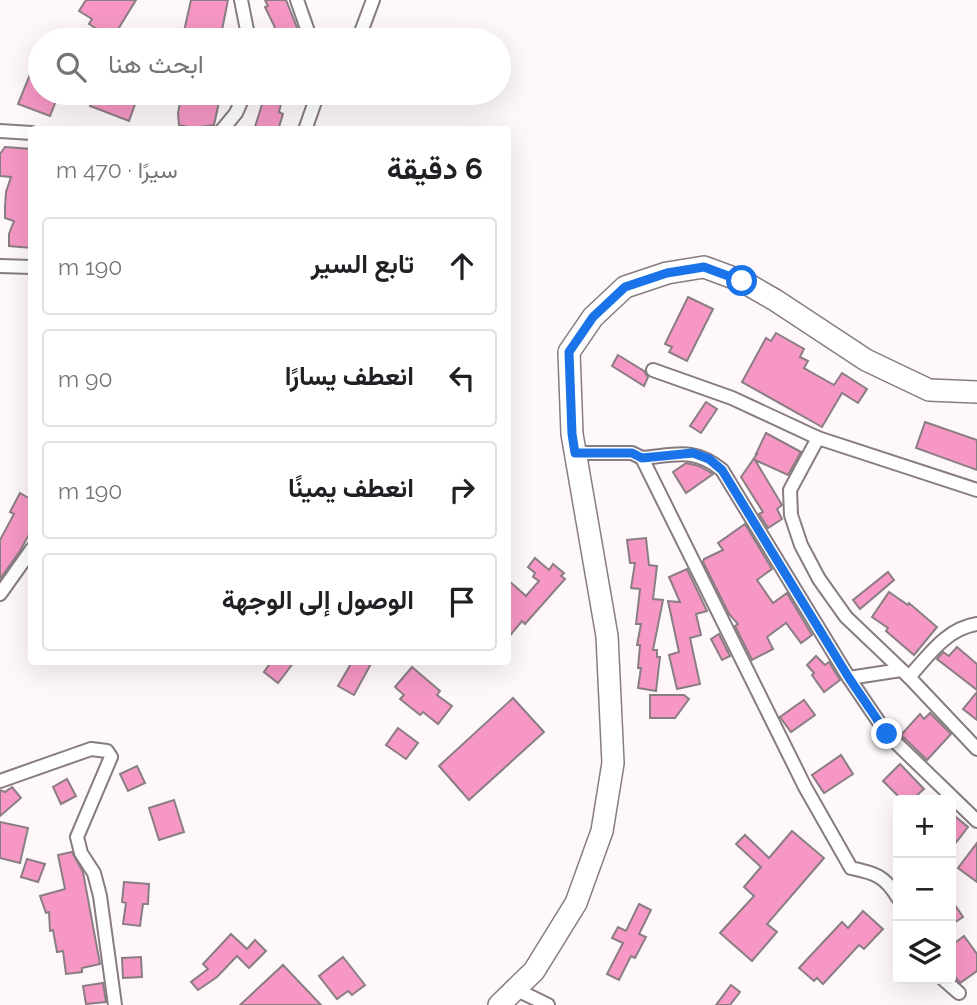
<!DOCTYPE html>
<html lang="ar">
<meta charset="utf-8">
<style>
:root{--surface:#fff;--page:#f6f6f6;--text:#202124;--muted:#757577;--line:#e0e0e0}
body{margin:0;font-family:Raleway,Vazirmatn,sans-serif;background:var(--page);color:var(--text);direction:rtl}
.controls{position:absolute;right:21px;bottom:21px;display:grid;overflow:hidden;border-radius:7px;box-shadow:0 7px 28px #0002}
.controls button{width:63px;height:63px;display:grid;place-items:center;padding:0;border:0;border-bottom:2px solid var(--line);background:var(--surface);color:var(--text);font:35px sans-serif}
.stop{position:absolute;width:21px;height:21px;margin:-16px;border:5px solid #1a73e8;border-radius:50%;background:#fff}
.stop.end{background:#1a73e8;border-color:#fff;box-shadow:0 2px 7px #0008}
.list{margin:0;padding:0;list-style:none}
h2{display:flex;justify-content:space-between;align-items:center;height:91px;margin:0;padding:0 28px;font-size:30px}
h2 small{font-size:23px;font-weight:400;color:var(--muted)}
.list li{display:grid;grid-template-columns:46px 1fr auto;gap:21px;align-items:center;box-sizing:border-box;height:98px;margin:0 14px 14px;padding:0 14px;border:2px solid var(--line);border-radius:7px}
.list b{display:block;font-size:26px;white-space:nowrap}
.list em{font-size:23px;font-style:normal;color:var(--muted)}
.icon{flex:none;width:38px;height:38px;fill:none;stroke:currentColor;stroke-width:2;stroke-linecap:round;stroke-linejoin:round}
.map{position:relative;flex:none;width:977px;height:1005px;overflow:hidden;direction:ltr}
.search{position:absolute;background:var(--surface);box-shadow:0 7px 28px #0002;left:28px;top:28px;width:483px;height:77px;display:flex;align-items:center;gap:18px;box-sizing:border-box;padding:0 24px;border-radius:38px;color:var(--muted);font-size:26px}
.panel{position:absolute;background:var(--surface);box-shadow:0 7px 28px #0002;left:28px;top:126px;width:483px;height:539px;border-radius:7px;direction:rtl}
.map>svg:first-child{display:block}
.building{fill:#f697c5;stroke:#8a7e83;stroke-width:2}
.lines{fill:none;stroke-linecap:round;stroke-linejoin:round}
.minor-casing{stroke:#877c81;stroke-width:16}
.primary-casing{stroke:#877c81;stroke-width:24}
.minor{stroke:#fff;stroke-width:12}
.primary{stroke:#fff;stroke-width:21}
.route{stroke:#1a73e8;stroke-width:9}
</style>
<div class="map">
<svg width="977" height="1005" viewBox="0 0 977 1005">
<rect width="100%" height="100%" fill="#fef8fb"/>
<!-- building -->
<g class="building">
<path d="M 86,0 L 136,0 L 112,39 L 89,24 L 92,19 L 79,11 Z"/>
<path d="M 191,0 L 228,0 L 220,40 L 182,40 Z"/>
<path d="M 265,0 L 286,0 L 302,40 L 281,40 L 265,7 L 268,6 Z"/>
<path d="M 33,67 L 40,70 L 40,93 L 59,93 L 50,116 L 18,104 Z"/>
<path d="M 95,93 L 139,93 L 129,121 L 90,106 Z"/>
<path d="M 182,93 L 221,93 L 214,125 L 193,128 L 179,125 L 178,113 Z"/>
<path d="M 264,98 L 281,104 L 279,112 L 283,114 L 278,130 L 254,130 Z"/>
<path d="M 5,147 L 32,149 L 32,248 L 9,246 L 9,234 L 14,221 L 5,218 L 5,207 L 6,192 L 11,177 L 0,176 L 0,154 Z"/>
<path d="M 688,297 L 713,309 L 687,361 L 669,352 L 672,347 L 665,344 Z"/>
<path d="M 776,333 L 804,349 L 800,357 L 808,361 L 804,368 L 834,385 L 842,373 L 867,389 L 858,403 L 842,393 L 822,427 L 742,382 L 766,338 L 771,341 Z"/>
<path d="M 618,355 L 644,371 L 648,377 L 644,386 L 612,366 Z"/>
<path d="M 706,402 L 717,409 L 701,433 L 690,426 Z"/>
<path d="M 925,422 L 977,440 L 977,470 L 916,448 Z"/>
<path d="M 766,433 L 801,452 L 788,475 L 755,460 L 782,505 L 777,509 L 782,519 L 768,528 L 759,514 L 763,512 L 741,477 L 757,454 L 756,454 Z"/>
<path d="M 686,463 L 699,466 L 713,474 L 686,493 L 673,472 Z"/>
<path d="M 20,493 L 32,500 L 32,529 L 20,551 L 0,579 L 0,540 L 14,514 L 10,512 Z"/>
<path d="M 745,524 L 772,569 L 757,580 L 773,603 L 787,593 L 812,635 L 801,643 L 786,623 L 767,637 L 773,649 L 752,660 L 735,626 L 738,624 L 729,614 L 703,562 L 704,559 L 723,550 L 718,543 Z"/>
<path d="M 646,538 L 649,565 L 657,566 L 653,599 L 663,600 L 653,650 L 657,650 L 657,657 L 660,657 L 656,691 L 638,688 L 641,668 L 638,668 L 640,645 L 637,645 L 641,624 L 636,624 L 640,589 L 631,588 L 635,563 L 630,563 L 627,540 Z"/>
<path d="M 535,558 L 549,570 L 553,564 L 564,573 L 561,576 L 565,579 L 525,624 L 522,621 L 508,638 L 508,580 L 526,596 L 539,581 L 533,577 L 535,573 L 528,567 Z"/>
<path d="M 687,569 L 707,611 L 696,614 L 701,635 L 690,638 L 700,684 L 677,689 L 669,655 L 679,652 L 668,601 L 680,602 L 669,577 Z"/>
<path d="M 888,572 L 894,580 L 860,609 L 853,600 Z"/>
<path d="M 889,592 L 908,605 L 909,603 L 937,627 L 914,655 L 886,631 L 888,628 L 872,617 Z"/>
<path d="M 719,634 L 730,656 L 722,660 L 711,639 Z"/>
<path d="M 957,647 L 977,664 L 977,690 L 937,659 L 943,652 L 949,656 Z"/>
<path d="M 816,656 L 825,665 L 829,662 L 840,680 L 824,692 L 812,675 L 814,673 L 807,665 Z"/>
<path d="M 271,662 L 294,662 L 278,683 L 264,672 Z"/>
<path d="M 352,662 L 372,662 L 354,695 L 338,686 Z"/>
<path d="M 412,667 L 440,691 L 437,695 L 452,706 L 438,724 L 423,712 L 420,715 L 400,699 L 404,695 L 395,687 Z"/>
<path d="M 977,692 L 977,720 L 963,709 Z"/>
<path d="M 650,695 L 684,695 L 689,699 L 675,718 L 650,718 Z"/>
<path d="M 513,698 L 544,732 L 469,800 L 439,766 Z"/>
<path d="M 804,700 L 815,715 L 791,732 L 780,717 Z"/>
<path d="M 930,713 L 951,734 L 927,760 L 901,735 L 920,714 L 924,719 Z"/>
<path d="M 398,728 L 418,743 L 406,759 L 386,745 Z"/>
<path d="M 841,755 L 853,774 L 824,793 L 812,775 Z"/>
<path d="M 900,764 L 924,789 L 916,796 L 921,800 L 902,800 L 883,781 Z"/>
<path d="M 137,766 L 145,783 L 128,791 L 120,774 Z"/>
<path d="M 67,779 L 76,796 L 61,804 L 53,787 Z"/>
<path d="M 12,787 L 21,798 L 0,816 L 0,790 L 5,792 Z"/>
<path d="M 174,800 L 184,832 L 159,840 L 149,808 Z"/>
<path d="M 951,813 L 968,827 L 951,849 Z"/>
<path d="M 0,822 L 28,828 L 20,863 L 0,858 Z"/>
<path d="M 792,831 L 824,858 L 767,924 L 777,932 L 752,961 L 720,933 L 754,896 L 744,887 L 761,867 L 736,844 L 745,835 L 769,858 Z"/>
<path d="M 977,843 L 977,882 L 958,868 Z"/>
<path d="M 72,852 L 83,872 L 100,964 L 82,968 L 82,972 L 66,974 L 63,951 L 57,952 L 53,930 L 50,931 L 49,912 L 46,913 L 40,896 L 65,889 L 58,855 Z"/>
<path d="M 27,859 L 45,864 L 38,882 L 21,877 Z"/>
<path d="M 124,882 L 149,884 L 148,904 L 143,904 L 140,926 L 123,924 L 126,903 L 122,902 Z"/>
<path d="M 951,899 L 963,917 L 951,925 Z"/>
<path d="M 639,904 L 651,910 L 639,934 L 646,937 L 635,958 L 631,956 L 619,980 L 607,974 L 623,943 L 612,938 L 618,927 L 626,931 Z"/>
<path d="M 863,911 L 883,929 L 864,949 L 859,945 L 823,984 L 817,978 L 814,981 L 799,968 L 842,922 L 848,928 Z"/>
<path d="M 231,934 L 247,949 L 255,940 L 266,951 L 249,968 L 237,956 L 217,977 L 198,990 L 191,982 L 208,969 L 203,964 Z"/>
<path d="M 964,936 L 977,954 L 977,971 L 960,983 L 951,971 L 951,946 Z"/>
<path d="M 141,957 L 142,977 L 123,978 L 122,958 Z"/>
<path d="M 343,957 L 365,985 L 352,995 L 348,991 L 337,999 L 319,976 Z"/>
<path d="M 283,965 L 321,1005 L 240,1005 Z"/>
<path d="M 103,983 L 106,1002 L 86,1004 L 83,986 Z"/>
<path d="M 731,985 L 740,992 L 730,1005 L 716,1005 Z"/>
</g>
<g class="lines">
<!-- minor casing -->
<g class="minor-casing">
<g id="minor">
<path d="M 241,0 L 249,40"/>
<path d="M 297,0 L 311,40"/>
<path d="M 358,40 L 373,0"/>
<path d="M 222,130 L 236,113 L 245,93"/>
<path d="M 305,130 L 318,93"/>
<path d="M 0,131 L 32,133"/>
<path d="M 0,266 L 32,267"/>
<path d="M 653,370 L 732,398 L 818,438 L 977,490"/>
<path d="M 818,438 L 790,490 L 791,515 L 801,545 L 819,579 L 846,617 L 909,677 L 977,749"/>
<path d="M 575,453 L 632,453 L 642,458 L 805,787 L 851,868 C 875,873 885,876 898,898"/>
<path d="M 642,458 C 676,455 694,447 722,470 L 849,678 L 887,734 L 977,821"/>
<path d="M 0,594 L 32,549"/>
<path d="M 909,677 C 929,655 946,629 977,624"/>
<path d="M 849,678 L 901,670"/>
<path d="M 0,781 L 91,749 L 107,751 L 111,757 L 77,837 L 81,853 L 94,873 L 100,896 L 115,1005"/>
<path d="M 943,979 L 959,993"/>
<path d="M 515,989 L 548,1005"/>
</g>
</g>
<!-- primary casing -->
<g class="primary-casing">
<path id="primary" d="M 499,1005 L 534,971 L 576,903 L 602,831 L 613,763 L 607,636 L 572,434 L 569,352 L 593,317 L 625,287 L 667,273 L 704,267 L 742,281 L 775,300 L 866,360 L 929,390 L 977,392"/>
</g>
<!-- minor -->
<use href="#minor" class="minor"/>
<!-- primary -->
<use href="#primary" class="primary"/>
</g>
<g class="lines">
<!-- route -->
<path class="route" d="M 742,281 L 704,267 L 667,273 L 625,287 L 593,317 L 569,352 L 572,434 L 575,453 L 632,453 L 642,458 L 693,453 L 709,459 L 722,470 L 849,678 L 887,734"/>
</g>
</svg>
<div class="controls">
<button>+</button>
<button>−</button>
<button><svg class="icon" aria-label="layers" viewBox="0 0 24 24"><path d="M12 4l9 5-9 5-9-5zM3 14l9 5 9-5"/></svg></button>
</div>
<div class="stop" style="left:742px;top:281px"></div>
<div class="stop end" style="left:887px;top:734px"></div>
<div class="search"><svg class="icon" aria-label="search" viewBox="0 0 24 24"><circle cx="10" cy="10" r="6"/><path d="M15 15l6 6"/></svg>ابحث هنا</div>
<section class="panel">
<h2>6 دقيقة<small>سيرًا · 470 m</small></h2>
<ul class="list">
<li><svg class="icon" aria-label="ahead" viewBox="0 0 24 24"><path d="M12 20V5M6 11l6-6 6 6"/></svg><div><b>تابع السير</b></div><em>190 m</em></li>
<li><svg class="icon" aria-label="left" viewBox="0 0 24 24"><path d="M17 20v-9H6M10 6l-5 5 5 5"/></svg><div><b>انعطف يسارًا</b></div><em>90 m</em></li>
<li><svg class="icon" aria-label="right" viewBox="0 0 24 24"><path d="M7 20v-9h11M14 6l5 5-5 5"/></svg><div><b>انعطف يمينًا</b></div><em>190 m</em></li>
<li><svg class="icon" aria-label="arrive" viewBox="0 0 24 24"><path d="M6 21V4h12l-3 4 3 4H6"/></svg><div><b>الوصول إلى الوجهة</b></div></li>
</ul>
</section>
</div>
